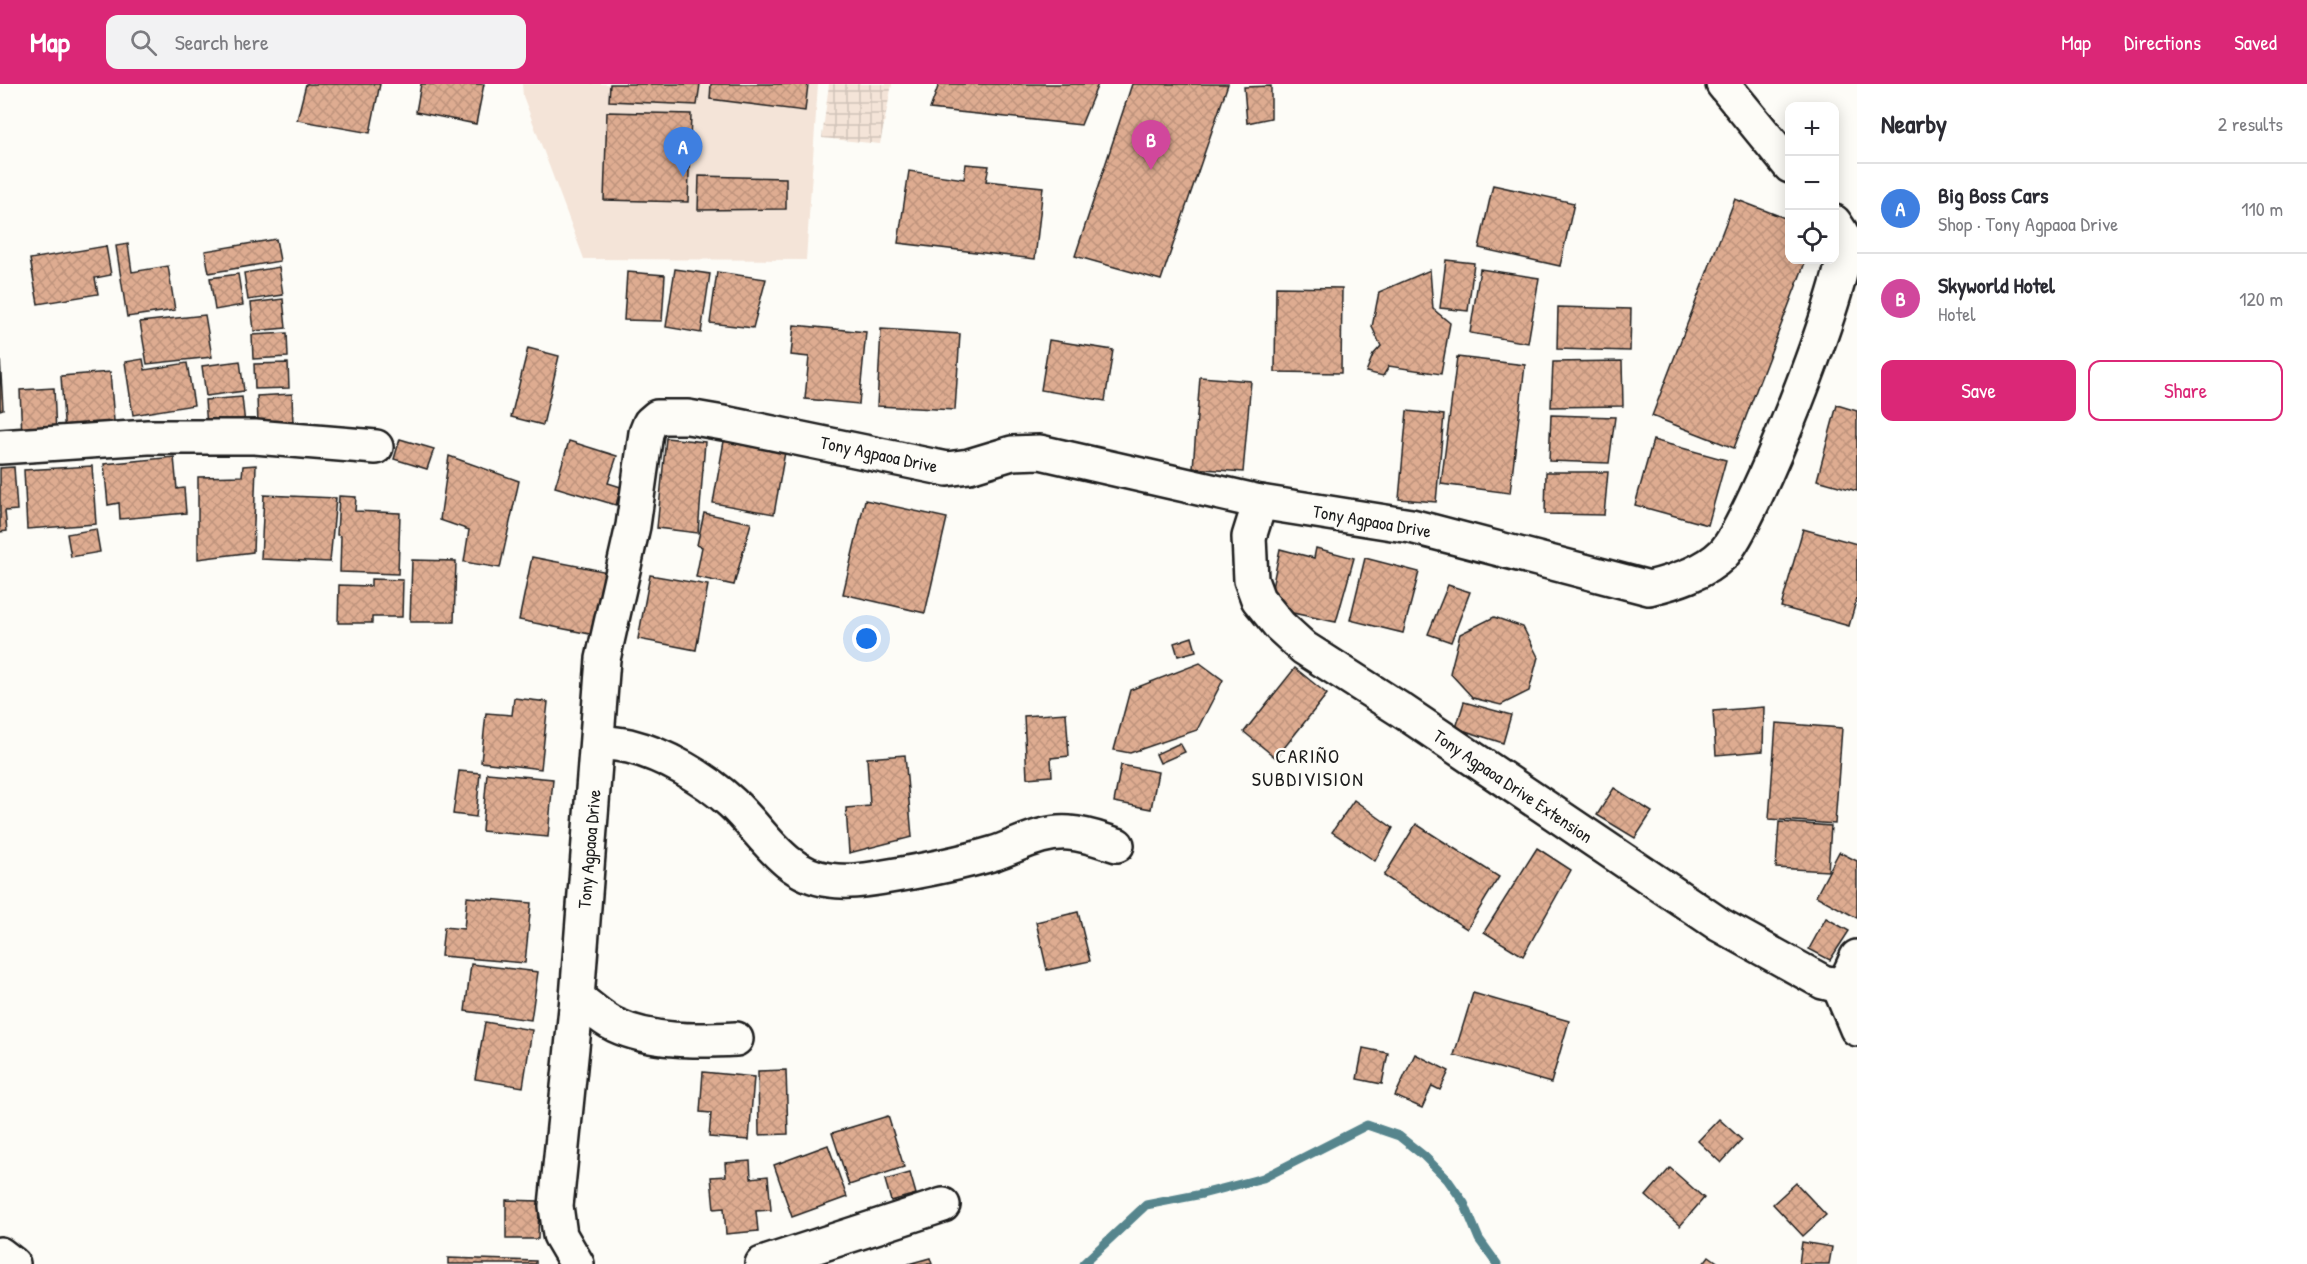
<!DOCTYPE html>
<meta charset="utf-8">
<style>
:root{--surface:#fff;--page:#f2f2f3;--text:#2b2b33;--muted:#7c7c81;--line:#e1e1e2;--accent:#db2777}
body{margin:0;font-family:"Patrick Hand",sans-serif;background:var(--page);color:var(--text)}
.controls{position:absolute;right:18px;top:18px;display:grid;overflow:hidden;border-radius:12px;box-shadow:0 3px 15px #0003}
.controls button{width:54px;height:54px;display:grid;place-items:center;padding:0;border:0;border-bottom:2px solid var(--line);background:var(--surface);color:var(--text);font:30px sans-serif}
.you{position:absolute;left:867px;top:555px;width:21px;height:21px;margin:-15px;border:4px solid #fff;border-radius:50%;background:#1a73e8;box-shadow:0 0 0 9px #1a73e833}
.badge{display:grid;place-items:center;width:39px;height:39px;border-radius:50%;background:var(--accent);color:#fff;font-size:20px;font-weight:700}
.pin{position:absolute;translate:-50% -50px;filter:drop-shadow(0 2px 3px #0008)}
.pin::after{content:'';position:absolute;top:32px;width:21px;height:18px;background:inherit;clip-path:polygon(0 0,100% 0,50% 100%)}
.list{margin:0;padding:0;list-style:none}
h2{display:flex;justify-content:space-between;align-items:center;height:78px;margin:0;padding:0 24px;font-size:26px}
h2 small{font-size:20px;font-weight:400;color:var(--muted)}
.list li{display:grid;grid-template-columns:39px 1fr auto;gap:18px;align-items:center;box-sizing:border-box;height:90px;padding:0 24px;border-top:2px solid var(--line)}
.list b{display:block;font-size:22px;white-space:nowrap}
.list p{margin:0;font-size:20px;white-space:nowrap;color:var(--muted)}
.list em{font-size:20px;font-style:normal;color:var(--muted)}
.actions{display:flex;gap:12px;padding:18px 24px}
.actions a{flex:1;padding:14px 0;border:2px solid var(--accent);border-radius:12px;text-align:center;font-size:21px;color:var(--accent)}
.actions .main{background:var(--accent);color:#fff}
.icon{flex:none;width:33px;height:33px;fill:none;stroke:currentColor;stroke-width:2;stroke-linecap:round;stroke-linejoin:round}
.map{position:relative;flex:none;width:1857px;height:1180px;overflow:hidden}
header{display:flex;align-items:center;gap:36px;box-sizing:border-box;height:84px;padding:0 30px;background:var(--accent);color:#fff}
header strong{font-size:28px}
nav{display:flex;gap:33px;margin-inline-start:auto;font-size:21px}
.search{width:420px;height:54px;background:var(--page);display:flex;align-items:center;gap:15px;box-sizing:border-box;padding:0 21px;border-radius:12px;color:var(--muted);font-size:22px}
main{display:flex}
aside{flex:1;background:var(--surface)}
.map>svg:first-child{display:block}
.built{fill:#f4e4d8}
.industrial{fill:url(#industrial-grid)}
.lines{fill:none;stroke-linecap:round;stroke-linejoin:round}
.stream{stroke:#56858d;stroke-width:9}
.building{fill:url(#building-cross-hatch);stroke:#1c1c1c;stroke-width:1.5}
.minor-casing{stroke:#1c1c1c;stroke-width:38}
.minor{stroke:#fdfcf7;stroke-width:33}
.labels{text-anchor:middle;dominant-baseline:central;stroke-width:4.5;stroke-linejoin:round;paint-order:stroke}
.street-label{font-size:18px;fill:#1c1c1c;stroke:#fdfcf7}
.neighbourhood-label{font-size:20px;letter-spacing:1.5px;fill:#1c1c1c;stroke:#fdfcf7}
</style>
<header>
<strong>Map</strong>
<div class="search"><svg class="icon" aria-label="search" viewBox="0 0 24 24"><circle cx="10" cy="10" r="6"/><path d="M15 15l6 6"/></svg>Search here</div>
<nav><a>Map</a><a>Directions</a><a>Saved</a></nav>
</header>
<main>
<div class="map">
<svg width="1857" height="1180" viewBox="0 0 1857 1180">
<defs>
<pattern id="industrial-grid" width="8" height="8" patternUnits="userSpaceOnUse" patternTransform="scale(1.5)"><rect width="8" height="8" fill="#f4e4d8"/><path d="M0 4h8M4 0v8" fill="none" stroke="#d1c3b9"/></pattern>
<pattern id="building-cross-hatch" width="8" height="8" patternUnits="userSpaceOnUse" patternTransform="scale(1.5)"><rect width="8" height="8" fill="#deac91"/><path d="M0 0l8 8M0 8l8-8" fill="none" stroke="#be937c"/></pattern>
</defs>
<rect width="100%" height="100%" fill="#fdfcf7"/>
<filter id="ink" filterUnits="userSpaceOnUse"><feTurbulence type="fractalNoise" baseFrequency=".0167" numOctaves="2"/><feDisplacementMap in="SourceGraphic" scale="12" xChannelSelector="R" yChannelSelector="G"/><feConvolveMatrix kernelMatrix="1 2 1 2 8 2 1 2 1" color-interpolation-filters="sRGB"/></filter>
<g filter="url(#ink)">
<!-- built -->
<path class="built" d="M 522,0 L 818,0 L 806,176 L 584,175 L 523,12 Z"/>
<!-- industrial -->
<path class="industrial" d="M 829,0 L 892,0 L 880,60 L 822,54 Z"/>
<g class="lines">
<!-- stream -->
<path class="stream" d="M 1083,1180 L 1146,1121 L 1202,1110 L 1263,1094 L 1367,1041 L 1399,1052 L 1424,1072 L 1447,1095 L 1464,1119 L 1479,1155 L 1497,1180"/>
</g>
<!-- building -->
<g class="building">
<path d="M 306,0 L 380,0 L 370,49 L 297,36 Z"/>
<path d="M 421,0 L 484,0 L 476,40 L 416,28 Z"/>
<path d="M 610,0 L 700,0 L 697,21 L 609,17 Z"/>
<path d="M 711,0 L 808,0 L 805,27 L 710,15 Z"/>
<path d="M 939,0 L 1098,0 L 1081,41 L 930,25 Z"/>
<path d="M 1132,0 L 1228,0 L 1161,196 L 1075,172 Z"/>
<path d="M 1271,2 L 1271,34 L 1247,39 L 1244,3 Z"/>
<path d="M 607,28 L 691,30 L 688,118 L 604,116 Z"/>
<path d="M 966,80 L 989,82 L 986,97 L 1043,103 L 1035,175 L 898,159 L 909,87 L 964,95 Z"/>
<path d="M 699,92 L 786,94 L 786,125 L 698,126 Z"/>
<path d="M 1493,101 L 1574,119 L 1560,182 L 1479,164 Z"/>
<path d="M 1735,115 L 1790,136 L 1790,176 L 1806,176 L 1734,364 L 1652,332 Z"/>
<path d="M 276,155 L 280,177 L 209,189 L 205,167 Z"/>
<path d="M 128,160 L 132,188 L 168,182 L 175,226 L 127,233 L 116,162 Z"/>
<path d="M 106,162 L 111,191 L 95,194 L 98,210 L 38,220 L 30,175 Z"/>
<path d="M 1446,176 L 1474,179 L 1468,227 L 1440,224 Z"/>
<path d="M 279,183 L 283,211 L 248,216 L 244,189 Z"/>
<path d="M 675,185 L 710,190 L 701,249 L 666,243 Z"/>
<path d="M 1480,185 L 1539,194 L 1528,259 L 1470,249 Z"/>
<path d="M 1430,186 L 1433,225 L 1450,239 L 1441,290 L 1389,282 L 1383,292 L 1366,288 L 1373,271 L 1381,262 L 1372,243 L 1379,208 Z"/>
<path d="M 627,188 L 665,191 L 662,237 L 624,236 Z"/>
<path d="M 717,188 L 766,195 L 753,244 L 710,239 Z"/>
<path d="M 238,190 L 243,221 L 215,226 L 210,194 Z"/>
<path d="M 1276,203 L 1342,204 L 1341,289 L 1275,288 Z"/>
<path d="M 283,215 L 286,244 L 254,247 L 251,219 Z"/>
<path d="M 1558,223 L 1631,225 L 1630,267 L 1557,265 Z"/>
<path d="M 205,231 L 212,273 L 147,280 L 140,238 Z"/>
<path d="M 794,241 L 866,248 L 859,320 L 805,315 L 809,273 L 791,271 Z"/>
<path d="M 881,245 L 960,250 L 955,326 L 877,322 Z"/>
<path d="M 287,249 L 288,273 L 253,275 L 252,251 Z"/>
<path d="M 1049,256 L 1113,266 L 1105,317 L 1041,306 Z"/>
<path d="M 528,264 L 559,272 L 543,341 L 511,333 Z"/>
<path d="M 0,273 L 3,325 L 0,326 Z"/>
<path d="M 1457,273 L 1525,281 L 1510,409 L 1441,400 Z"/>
<path d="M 143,275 L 145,286 L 187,279 L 194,321 L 133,331 L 125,278 Z"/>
<path d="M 240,277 L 244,307 L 206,312 L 202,282 Z"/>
<path d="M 1622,277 L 1623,322 L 1551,323 L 1553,278 Z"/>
<path d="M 288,279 L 289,304 L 255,305 L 254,280 Z"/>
<path d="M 110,288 L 115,349 L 65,352 L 61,292 Z"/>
<path d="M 1200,293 L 1251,297 L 1243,388 L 1193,384 Z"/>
<path d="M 54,304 L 56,351 L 22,353 L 20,306 Z"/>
<path d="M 292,310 L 293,340 L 258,341 L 257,312 Z"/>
<path d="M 242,313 L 245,340 L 207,343 L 205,316 Z"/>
<path d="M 1837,321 L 1857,327 L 1857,407 L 1817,396 Z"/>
<path d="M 1407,327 L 1444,331 L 1436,418 L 1399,415 Z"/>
<path d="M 1551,331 L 1615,333 L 1609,379 L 1549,377 Z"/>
<path d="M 666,354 L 705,358 L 698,449 L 657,444 Z"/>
<path d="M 400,355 L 434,365 L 427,385 L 394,375 Z"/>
<path d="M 1653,356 L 1726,376 L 1708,441 L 1635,421 Z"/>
<path d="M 569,357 L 617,372 L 608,399 L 621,403 L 616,421 L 555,403 Z"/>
<path d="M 724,357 L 785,368 L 774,430 L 713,419 Z"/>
<path d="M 449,372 L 519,397 L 500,484 L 464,478 L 469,446 L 440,436 Z"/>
<path d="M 174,373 L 177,405 L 184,404 L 186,429 L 120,435 L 119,419 L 108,421 L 104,380 Z"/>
<path d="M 256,381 L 253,468 L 198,475 L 198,393 L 242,392 L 243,382 Z"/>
<path d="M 92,382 L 96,440 L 27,445 L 24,386 Z"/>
<path d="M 14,383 L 17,426 L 5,427 L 7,447 L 0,448 L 0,384 Z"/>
<path d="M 1546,388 L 1608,388 L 1604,431 L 1545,430 Z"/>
<path d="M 264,411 L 336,414 L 330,478 L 261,475 Z"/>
<path d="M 339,412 L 356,413 L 355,427 L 400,429 L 398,490 L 340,488 L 341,452 L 337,451 Z"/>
<path d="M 865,416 L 947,434 L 925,529 L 843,510 Z"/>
<path d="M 704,429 L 751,439 L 734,501 L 696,493 L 702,463 L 697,461 Z"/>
<path d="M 96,445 L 100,468 L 71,473 L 67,450 Z"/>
<path d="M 1803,445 L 1857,460 L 1857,514 L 1849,542 L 1781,523 Z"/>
<path d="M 1316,464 L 1354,474 L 1336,538 L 1288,528 L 1272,504 L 1280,465 L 1314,474 Z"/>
<path d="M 532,473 L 608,488 L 595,551 L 519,536 Z"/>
<path d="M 1365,474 L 1419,488 L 1403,549 L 1350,536 Z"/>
<path d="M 412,476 L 456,477 L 454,538 L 410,538 Z"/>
<path d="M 650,491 L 708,501 L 696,566 L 638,555 Z"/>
<path d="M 371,495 L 403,496 L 402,533 L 372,533 L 372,539 L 338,539 L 339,501 L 371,502 Z"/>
<path d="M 1448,501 L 1470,508 L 1451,558 L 1428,550 Z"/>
<path d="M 1494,533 L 1523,543 L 1538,573 L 1529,607 L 1501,621 L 1473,614 L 1450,589 L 1460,550 Z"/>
<path d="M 1192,553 L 1196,567 L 1178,572 L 1174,559 Z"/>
<path d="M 1200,579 L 1223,596 L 1197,646 L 1130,669 L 1114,666 L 1130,606 Z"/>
<path d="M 1295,584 L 1327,610 L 1276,674 L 1244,648 Z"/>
<path d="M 514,614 L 548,618 L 541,685 L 481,678 L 486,629 L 512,631 Z"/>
<path d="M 1464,618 L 1511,631 L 1503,659 L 1456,644 Z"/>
<path d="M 1764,623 L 1763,667 L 1716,671 L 1713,627 Z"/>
<path d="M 1066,629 L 1069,672 L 1051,674 L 1052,692 L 1027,694 L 1024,632 Z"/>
<path d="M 1776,639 L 1842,644 L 1835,740 L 1769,735 Z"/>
<path d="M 1180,659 L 1185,668 L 1160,679 L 1156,670 Z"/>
<path d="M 905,671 L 912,753 L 849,769 L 846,724 L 870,722 L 867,674 Z"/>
<path d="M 1121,681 L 1158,688 L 1151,725 L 1114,718 Z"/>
<path d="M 459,687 L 480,689 L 476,733 L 453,730 Z"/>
<path d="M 487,689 L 553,695 L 548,753 L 482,747 Z"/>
<path d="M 1614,704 L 1652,728 L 1635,754 L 1597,731 Z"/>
<path d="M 1354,716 L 1393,744 L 1375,777 L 1332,748 Z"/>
<path d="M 1779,738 L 1831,742 L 1828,787 L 1776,784 Z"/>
<path d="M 1416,740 L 1499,793 L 1467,845 L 1384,792 Z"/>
<path d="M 1537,764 L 1571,786 L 1523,872 L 1484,848 Z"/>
<path d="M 1839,768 L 1857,777 L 1857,834 L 1816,812 Z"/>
<path d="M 467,813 L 531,819 L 525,879 L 441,872 L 444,843 L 464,845 Z"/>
<path d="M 1078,828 L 1090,877 L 1047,886 L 1036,838 Z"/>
<path d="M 1826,834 L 1849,847 L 1830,876 L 1809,865 Z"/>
<path d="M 471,880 L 538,888 L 531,936 L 465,927 Z"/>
<path d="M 1473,909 L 1569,937 L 1551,999 L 1454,971 Z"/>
<path d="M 485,938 L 532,946 L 523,1003 L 475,995 Z"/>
<path d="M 1363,964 L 1388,969 L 1382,1000 L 1357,995 Z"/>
<path d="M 1415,970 L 1449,987 L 1440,1006 L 1432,1002 L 1422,1024 L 1395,1012 Z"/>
<path d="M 786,986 L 788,1050 L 759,1051 L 758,987 Z"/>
<path d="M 703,988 L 754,993 L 749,1056 L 709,1053 L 711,1029 L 700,1028 Z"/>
<path d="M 888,1032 L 904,1083 L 849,1101 L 832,1049 Z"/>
<path d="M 1719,1035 L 1742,1056 L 1721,1079 L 1698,1057 Z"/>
<path d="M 828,1061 L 847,1113 L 792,1133 L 774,1081 Z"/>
<path d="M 750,1077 L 751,1094 L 768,1092 L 771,1126 L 756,1127 L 758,1147 L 726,1150 L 724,1124 L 714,1125 L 711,1093 L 726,1092 L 725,1079 Z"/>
<path d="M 1670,1084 L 1704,1114 L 1680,1142 L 1646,1112 Z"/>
<path d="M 910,1089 L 916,1110 L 891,1117 L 885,1096 Z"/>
<path d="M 1796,1099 L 1826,1131 L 1803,1152 L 1773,1120 Z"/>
<path d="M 506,1116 L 539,1117 L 538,1155 L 506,1155 Z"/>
<path d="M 1802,1158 L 1832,1163 L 1829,1180 L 1799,1180 Z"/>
<path d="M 1709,1172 L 1720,1180 L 1703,1180 Z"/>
<path d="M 448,1174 L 536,1177 L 536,1180 L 448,1180 Z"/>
<path d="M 930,1174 L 932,1180 L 908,1180 Z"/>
</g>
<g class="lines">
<!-- minor casing -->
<g class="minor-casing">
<g id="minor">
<path d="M 1723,0 L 1790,82"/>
<path d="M 0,363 L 148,353 L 255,353 L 376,363"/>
<path d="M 1260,418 L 1249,453 L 1251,496 L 1258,515 L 1280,542 L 1304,564 L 1401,626 L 1720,841 L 1823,898 C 1846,905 1849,891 1857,873"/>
<path d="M 598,658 C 608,659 619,660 629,662 C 665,671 705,694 732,719 C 763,748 783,790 829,796 C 848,799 865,796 884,793 C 921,787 958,780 995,769 C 1019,761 1042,747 1069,749 C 1086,750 1101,756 1117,761"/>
<path d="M 1838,900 L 1857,945"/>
<path d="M 577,914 C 589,922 602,935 615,941 C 651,958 697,957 736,955"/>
<path d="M 0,1170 L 13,1180"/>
<path d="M 577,1180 L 560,1151 L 556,1122 L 577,914 L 603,575 L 633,442 L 646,349 L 650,339 L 657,333 L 688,333 L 729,340 L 947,385 L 969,382 L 1012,369 L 1040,368 L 1260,418 L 1411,442 L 1649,504 C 1674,498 1704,489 1723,470 C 1751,442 1849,196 1845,158 C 1844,151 1838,144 1834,138"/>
<path d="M 762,1180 L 943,1121"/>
</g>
</g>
<!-- minor -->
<use href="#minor" class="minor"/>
</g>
</g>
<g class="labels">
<!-- street labels -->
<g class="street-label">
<text transform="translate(879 370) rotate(12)">Tony Agpaoa Drive</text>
<text transform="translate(1372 437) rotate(10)">Tony Agpaoa Drive</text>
<text transform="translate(1513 702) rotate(34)">Tony Agpaoa Drive Extension</text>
<text transform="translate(589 765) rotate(-85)">Tony Agpaoa Drive</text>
</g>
<!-- neighbourhood labels -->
<g class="neighbourhood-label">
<text x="1308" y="671">CARIÑO<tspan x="1308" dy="23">SUBDIVISION</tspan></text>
</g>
</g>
</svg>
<div class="controls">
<button>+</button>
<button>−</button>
<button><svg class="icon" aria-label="locate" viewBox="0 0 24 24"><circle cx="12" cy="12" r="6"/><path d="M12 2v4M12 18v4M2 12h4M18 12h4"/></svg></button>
</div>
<div class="you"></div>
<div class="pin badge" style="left:683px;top:93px;background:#3f7fe0">A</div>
<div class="pin badge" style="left:1151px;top:86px;background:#d1479c">B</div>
</div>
<aside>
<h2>Nearby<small>2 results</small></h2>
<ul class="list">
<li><span class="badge" style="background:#3f7fe0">A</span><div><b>Big Boss Cars</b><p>Shop · Tony Agpaoa Drive</p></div><em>110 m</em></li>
<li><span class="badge" style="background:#d1479c">B</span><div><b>Skyworld Hotel</b><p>Hotel</p></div><em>120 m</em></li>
</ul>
<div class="actions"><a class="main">Save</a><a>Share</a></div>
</aside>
</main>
